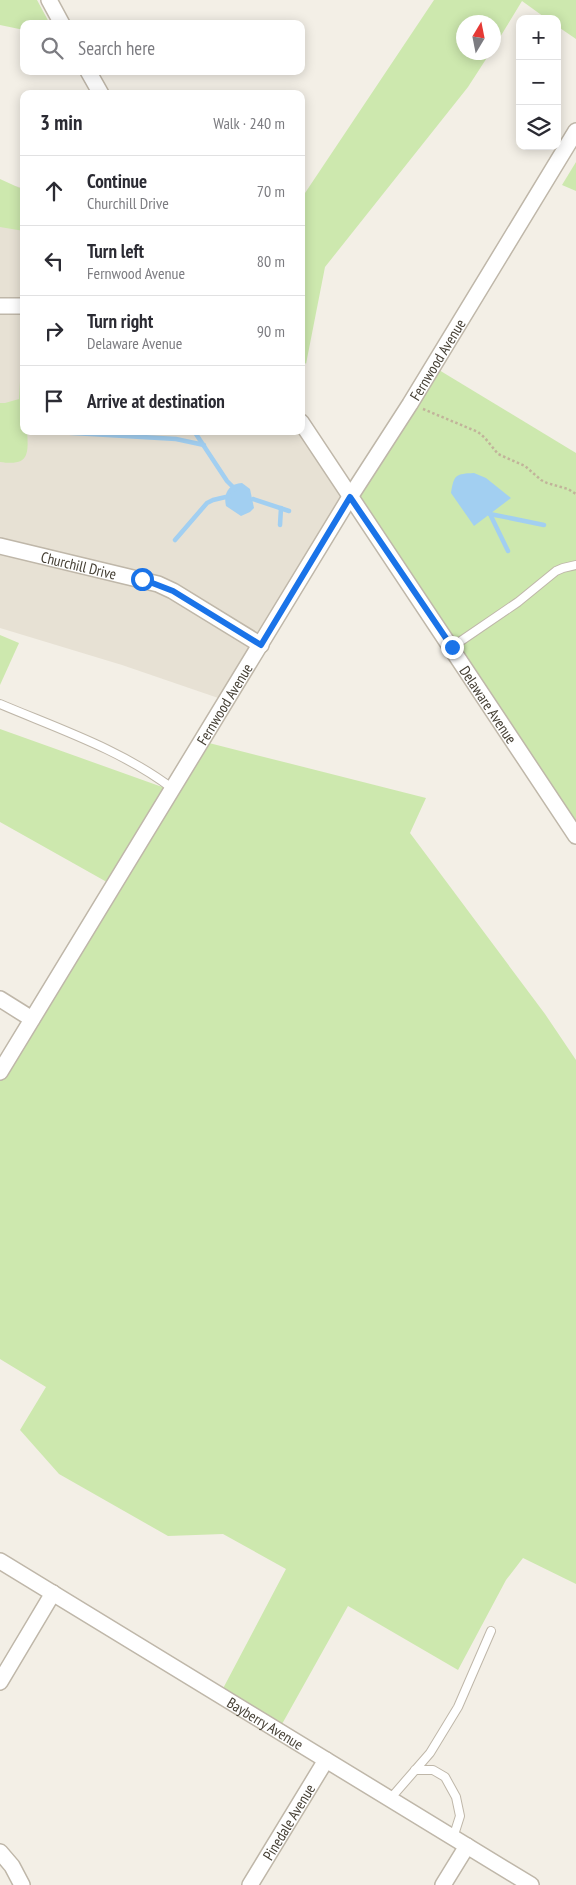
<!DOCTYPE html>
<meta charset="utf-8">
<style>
:root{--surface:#fff;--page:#f2f2f3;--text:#2b2b33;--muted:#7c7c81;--line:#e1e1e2}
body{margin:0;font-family:"PT Sans Narrow",sans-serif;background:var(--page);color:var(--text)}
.controls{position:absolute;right:15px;top:15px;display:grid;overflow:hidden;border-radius:10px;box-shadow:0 2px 12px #0003}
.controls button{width:45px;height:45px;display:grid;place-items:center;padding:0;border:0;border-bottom:1px solid var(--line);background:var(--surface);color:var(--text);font:25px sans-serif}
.compass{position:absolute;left:456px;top:15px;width:45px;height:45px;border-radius:50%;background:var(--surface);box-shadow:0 2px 12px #0003;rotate:10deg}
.stop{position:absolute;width:15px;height:15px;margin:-11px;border:4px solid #1a73e8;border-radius:50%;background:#fff}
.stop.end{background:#1a73e8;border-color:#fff;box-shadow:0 1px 5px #0008}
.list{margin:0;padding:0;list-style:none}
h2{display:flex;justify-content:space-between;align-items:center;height:65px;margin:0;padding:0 20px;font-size:21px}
h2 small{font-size:16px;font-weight:400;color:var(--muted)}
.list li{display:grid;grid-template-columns:32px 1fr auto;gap:15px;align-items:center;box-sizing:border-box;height:70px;padding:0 20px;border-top:1px solid var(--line)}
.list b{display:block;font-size:19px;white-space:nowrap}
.list p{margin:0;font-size:16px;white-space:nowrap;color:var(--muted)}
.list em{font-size:16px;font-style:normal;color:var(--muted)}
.icon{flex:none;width:28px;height:28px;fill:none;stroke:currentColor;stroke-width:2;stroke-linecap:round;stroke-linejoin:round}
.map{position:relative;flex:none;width:576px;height:1885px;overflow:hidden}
.search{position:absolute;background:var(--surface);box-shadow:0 2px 12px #0003;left:20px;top:20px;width:285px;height:55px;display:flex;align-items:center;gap:12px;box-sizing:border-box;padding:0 18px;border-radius:10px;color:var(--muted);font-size:19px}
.panel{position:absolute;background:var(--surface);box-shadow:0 2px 12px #0003;left:20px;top:90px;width:285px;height:345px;border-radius:10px}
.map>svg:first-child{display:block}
.residential{fill:#e7e1d4}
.green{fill:#cde8ae}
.water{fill:#a2cff1}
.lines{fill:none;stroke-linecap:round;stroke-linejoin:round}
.stream{stroke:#a2cff1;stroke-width:4.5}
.lane-casing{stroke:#bfb7a9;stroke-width:10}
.street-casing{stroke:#bfb7a9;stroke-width:18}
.path{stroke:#c1b39a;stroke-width:2.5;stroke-dasharray:2.5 2.5;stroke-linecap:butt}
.lane{stroke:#fff;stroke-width:8}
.street{stroke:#fff;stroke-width:15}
.route{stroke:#1a73e8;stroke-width:6}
.labels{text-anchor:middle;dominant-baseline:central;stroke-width:4;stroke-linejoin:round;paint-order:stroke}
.street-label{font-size:15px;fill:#464035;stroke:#fff}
</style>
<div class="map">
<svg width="576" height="1885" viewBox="0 0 576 1885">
<rect width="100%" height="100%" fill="#f3efe6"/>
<!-- residential -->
<path class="residential" d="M 0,183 L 24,188 L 24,431 L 301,431 L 350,497 L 227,701 L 122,665 L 0,628 Z"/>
<!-- green -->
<g class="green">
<path d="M 0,0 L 37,0 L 50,24 L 24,24 L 24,30 L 0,25 Z"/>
<path d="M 434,0 L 576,0 L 576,39 L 557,26 L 557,19 L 547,19 L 522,1 L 494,47 L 494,22 L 464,22 L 464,52 L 490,53 L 468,87 L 325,267 L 306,364 L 301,358 L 301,199 Z"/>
<path d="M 576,162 L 576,191 L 562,185 Z"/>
<path d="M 0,179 L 24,190 L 24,231 L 0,227 Z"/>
<path d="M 434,367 L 576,453 L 576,837 L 350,497 Z"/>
<path d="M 20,381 L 24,381 L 24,431 L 27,431 C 29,456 28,466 0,462 L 0,403 L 5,403 L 19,399 Z"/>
<path d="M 0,635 L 19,643 L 0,685 Z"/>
<path d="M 0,729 L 179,793 L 209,743 L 426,798 L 410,833 L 545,1014 L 576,1060 L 576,1584 L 523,1558 L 506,1580 L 458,1670 L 348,1606 L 277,1733 L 218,1698 L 286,1569 L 223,1534 L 168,1536 L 59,1474 L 20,1430 L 46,1387 L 0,1359 L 0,1081 L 121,890 L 0,822 Z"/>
</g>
<!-- water -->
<g class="water">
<path d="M 474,473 L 486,478 L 511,498 L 474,526 L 451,493 C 454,474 456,474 474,473 Z"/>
<path d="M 242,483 L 250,489 L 254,508 L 250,512 L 241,516 L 226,506 C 223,493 229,484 242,483 Z"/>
</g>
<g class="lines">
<!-- stream -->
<g class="stream">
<path d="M 194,431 L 227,481 L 235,489"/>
<path d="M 56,432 L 176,439 L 204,445"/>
<path d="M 253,499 L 289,511"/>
<path d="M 490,514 L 544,525"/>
<path d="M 490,514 L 508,551"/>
<path d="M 280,525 L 281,508"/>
<path d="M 175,540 L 207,503 L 213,500 L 230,496"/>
</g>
<!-- lane casing -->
<g class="lane-casing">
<g id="lane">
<path d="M 452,647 L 518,602 L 556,571 L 563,568 L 576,565"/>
<path d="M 0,704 C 59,729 122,750 173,789"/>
<path d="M 415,1770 L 433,1770 L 445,1777 L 456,1797 L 460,1816 L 453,1838"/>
<path d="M 390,1799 L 430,1753 L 458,1707 L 491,1631"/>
</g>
</g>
<!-- street casing -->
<g class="street-casing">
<g id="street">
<path d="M 49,0 L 62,24"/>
<path d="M 88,71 L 101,94"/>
<path d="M 0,306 L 24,306"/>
<path id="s1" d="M 301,422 L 576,836"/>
<path id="s2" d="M 0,546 L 158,584 L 173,591 L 261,645"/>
<path d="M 0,999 L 32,1019"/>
<path id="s3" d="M 0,1072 L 350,497 L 410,404 L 576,131"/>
<path id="s4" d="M 0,1561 L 531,1885"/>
<path d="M 0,1682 L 53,1593"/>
<path d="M 0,1852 L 12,1866 L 22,1885"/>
<path id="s5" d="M 250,1885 L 326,1760"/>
<path d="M 443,1885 L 467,1846"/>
</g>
</g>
<!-- path -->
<path class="path" d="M 423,409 L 478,432 L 485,438 L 498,454 L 525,466 L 541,480 L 547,483 L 568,489 L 576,494"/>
<!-- lane -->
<use href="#lane" class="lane"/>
<!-- street -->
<use href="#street" class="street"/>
</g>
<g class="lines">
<!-- route -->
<path class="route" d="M 142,579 L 173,591 L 261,645 L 350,497 L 452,647"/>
</g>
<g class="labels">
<!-- street labels -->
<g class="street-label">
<text stroke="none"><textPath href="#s3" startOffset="836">Fernwood Avenue</textPath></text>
<text stroke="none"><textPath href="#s2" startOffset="81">Churchill Drive</textPath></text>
<text stroke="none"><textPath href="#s3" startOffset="431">Fernwood Avenue</textPath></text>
<text stroke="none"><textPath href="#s1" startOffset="339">Delaware Avenue</textPath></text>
<text stroke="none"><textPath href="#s4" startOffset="311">Bayberry Avenue</textPath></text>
<text stroke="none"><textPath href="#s5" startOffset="74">Pinedale Avenue</textPath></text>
</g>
</g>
</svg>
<div class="controls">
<button>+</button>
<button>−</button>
<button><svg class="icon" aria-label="layers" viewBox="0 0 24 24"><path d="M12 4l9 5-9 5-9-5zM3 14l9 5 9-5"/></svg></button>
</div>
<svg class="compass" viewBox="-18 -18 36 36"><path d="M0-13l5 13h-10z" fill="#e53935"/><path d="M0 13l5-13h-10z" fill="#7c7c81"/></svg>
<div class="stop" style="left:142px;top:579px"></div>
<div class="stop end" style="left:452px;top:647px"></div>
<div class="search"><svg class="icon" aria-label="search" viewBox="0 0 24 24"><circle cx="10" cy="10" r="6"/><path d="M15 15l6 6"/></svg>Search here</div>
<section class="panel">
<h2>3 min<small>Walk · 240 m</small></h2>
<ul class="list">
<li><svg class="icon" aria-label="ahead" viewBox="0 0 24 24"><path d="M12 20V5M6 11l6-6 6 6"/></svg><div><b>Continue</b><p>Churchill Drive</p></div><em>70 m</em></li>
<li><svg class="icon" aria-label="left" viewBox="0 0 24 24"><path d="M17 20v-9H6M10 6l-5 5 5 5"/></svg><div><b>Turn left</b><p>Fernwood Avenue</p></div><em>80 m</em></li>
<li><svg class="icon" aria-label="right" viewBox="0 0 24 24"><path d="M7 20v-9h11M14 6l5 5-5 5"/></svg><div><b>Turn right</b><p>Delaware Avenue</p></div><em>90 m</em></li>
<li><svg class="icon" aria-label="arrive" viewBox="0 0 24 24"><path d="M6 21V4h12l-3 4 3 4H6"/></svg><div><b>Arrive at destination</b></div></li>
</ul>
</section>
</div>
